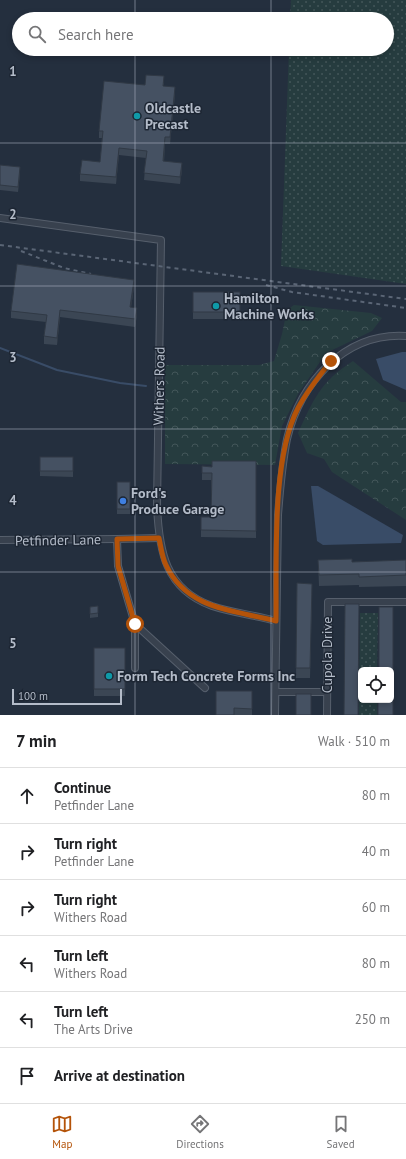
<!DOCTYPE html>
<meta charset="utf-8">
<style>
:root{--surface:#fff;--page:#f2f2f2;--text:#202124;--muted:#757577;--line:#e0e0e0;--accent:#b45309}
body{margin:0;font-family:"PT Sans",sans-serif;background:var(--page);color:var(--text)}
.controls{position:absolute;right:12px;bottom:12px;display:grid;overflow:hidden;border-radius:6px;box-shadow:0 2px 6px #0003}
.controls button{width:36px;height:36px;display:grid;place-items:center;padding:0;border:0;border-bottom:1px solid var(--line);background:var(--surface);color:var(--text);font:20px sans-serif}
.scale{position:absolute;left:12px;bottom:10px;width:110px;box-sizing:border-box;padding-left:4px;border:2px solid #b4bcc9;border-top:0;font-size:11px;line-height:14px;white-space:nowrap;color:#b4bcc9;-webkit-text-stroke:3px #1d2633;paint-order:stroke}
.stop{position:absolute;width:12px;height:12px;margin:-9px;border:3px solid #b45309;border-radius:50%;background:#fff}
.stop.end{background:#b45309;border-color:#fff;box-shadow:0 1px 4px #0008}
.list{margin:0;padding:0;list-style:none}
h2{display:flex;justify-content:space-between;align-items:center;height:52px;margin:0;padding:0 16px;font-size:17px}
h2 small{font-size:13px;font-weight:400;color:var(--muted)}
.list li{display:grid;grid-template-columns:26px 1fr auto;gap:12px;align-items:center;box-sizing:border-box;height:56px;padding:0 16px;border-top:1px solid var(--line)}
.list b{display:block;font-size:15px;white-space:nowrap}
.list p{margin:0;font-size:13px;white-space:nowrap;color:var(--muted)}
.list em{font-size:13px;font-style:normal;color:var(--muted)}
.icon{flex:none;width:22px;height:22px;fill:none;stroke:currentColor;stroke-width:2;stroke-linecap:round;stroke-linejoin:round}
.map{position:relative;flex:none;width:406px;height:715px;overflow:hidden}
.search{position:absolute;background:var(--surface);box-shadow:0 2px 6px #0003;left:12px;right:12px;top:12px;height:44px;display:flex;align-items:center;gap:10px;box-sizing:border-box;padding:0 14px;border-radius:22px;color:var(--muted);font-size:15px}
.sheet{height:388px;background:var(--surface)}
nav{display:flex;justify-content:space-around;align-items:center;box-sizing:border-box;height:56px;border-top:1px solid var(--line);background:var(--surface);font-size:11px;color:var(--muted)}
nav a{display:grid;justify-items:center;gap:2px}
nav .on{color:var(--accent)}
.map>svg:first-child{display:block}
.grass{fill:url(#grass-dots)}
.forest{fill:url(#forest-crowns)}
.water{fill:#394c67}
.lines{fill:none;stroke-linecap:round;stroke-linejoin:round}
.stream{stroke:#394c67;stroke-width:2}
.minor-casing{stroke:#565f6c;stroke-width:8}
.minor{stroke:#38414e;stroke-width:6}
.rail{stroke:#5a6575;stroke-width:2;stroke-dasharray:4 4;stroke-linecap:butt}
.wall{fill:#3b4654}
.shaded-wall{fill:#303945}
.building{fill:#455162;stroke:#303945}
.route{stroke:#b45309;stroke-width:5}
.grid{fill:none;stroke:#b4bcc9;stroke-width:1;stroke-opacity:0.55}
.culture-dot{fill:#0f9aa8;stroke:#1d2633;stroke-width:1.5}
.shop-dot{fill:#3f7fe0;stroke:#1d2633;stroke-width:1.5}
.labels{text-anchor:middle;dominant-baseline:central;stroke-width:3;stroke-linejoin:round;paint-order:stroke}
.poi-label{font-size:14px;font-weight:bold;fill:#b4bcc9;stroke:#1d2633;text-anchor:start}
.street-label{font-size:14px;fill:#b4bcc9;stroke:#1d2633}
.grid-label{font-size:13px;text-anchor:middle;font-weight:bold;fill:#b4bcc9;stroke:#1d2633;stroke-width:3;stroke-linejoin:round;paint-order:stroke}
</style>
<div class="map">
<svg width="406" height="715" viewBox="0 0 406 715">
<defs>
<pattern id="grass-dots" width="8" height="8" patternUnits="userSpaceOnUse"><rect width="8" height="8" fill="#263c3f"/><path d="M2 2h.1M6 6h.1" fill="none" stroke="#435659" stroke-width="1.8" stroke-linecap="round"/></pattern>
<pattern id="forest-crowns" width="20" height="18" patternUnits="userSpaceOnUse"><rect width="20" height="18" fill="#263c3f"/><path d="M2 6a3 3 0 1 1 6 0M12 15a3 3 0 1 1 6 0" fill="none" stroke="#435659"/></pattern>
</defs>
<rect width="100%" height="100%" fill="#242f3e"/>
<!-- grass -->
<g class="grass">
<path d="M 291,0 L 406,0 L 406,284 L 281,266 L 289,49 L 387,49 L 387,19 L 290,19 Z"/>
<path d="M 360,613 L 378,613 L 377,670 L 361,670 L 361,700 L 377,700 L 377,715 L 359,715 Z"/>
</g>
<!-- forest -->
<g class="forest">
<path d="M 294,305 L 371,313 L 382,318 L 372,331 L 326,353 L 298,394 L 282,426 L 275,465 L 165,464 L 165,365 L 259,365 L 274,361 L 282,334 L 287,310 Z"/>
<path d="M 353,361 L 401,402 L 406,402 L 406,520 L 332,472 L 324,459 L 307,453 L 298,433 C 314,399 320,382 353,361 Z"/>
</g>
<!-- water -->
<g class="water">
<path d="M 402,352 L 406,352 L 406,390 L 383,380 L 376,359 Z"/>
<path d="M 311,486 L 318,486 L 403,535 L 401,543 L 323,545 L 317,541 Z"/>
</g>
<g class="lines">
<!-- stream -->
<path class="stream" d="M 0,348 L 57,370 L 120,383 L 146,386"/>
<!-- minor casing -->
<g class="minor-casing">
<g id="minor">
<path d="M 0,218 L 161,240 L 157,506 C 159,551 165,589 212,606 C 233,613 255,615 276,621"/>
<path d="M 0,540 L 117,539"/>
<path d="M 135,624 L 205,688"/>
<path d="M 135,668 L 135,624 L 118,566 L 117,539 L 159,538"/>
<path d="M 276,692 L 327,692"/>
<path d="M 275,715 L 278,515 C 280,489 282,464 287,439 C 300,383 345,332 406,336"/>
<path d="M 327,715 L 328,602 L 406,602"/>
</g>
</g>
<!-- minor -->
<use href="#minor" class="minor"/>
<!-- rail -->
<g class="rail">
<path d="M 0,245 L 406,299"/>
<path d="M 21,251 L 64,268 L 91,274"/>
<path d="M 266,285 L 292,292 L 406,308"/>
</g>
</g>
<!-- wall -->
<g class="wall">
<path d="M 164,83 L 163,86 L 175,94 L 170,144 L 165,144 L 164,162 L 182,170 L 180,184 L 144,180 L 146,158 L 119,155 L 116,184 L 80,181 L 80,174 L 100,162 L 102,138 L 99,138 L 99,131 L 145,85 Z"/>
<path d="M 0,165 L 20,173 L 18,192 L 0,190 Z"/>
<path d="M 134,287 L 131,307 L 137,315 L 135,327 L 60,317 L 57,345 L 44,344 L 44,336 L 46,322 L 11,318 L 11,311 Z"/>
<rect x="193" y="292" width="47" height="27"/>
<path d="M 40,457 L 73,457 L 73,477 L 40,476 Z"/>
<path d="M 256,461 L 256,538 L 201,537 L 201,517 L 211,517 L 211,480 L 202,480 L 202,473 L 212,467 Z"/>
<rect x="117" y="482" width="13" height="32"/>
<path d="M 318,560 L 352,562 L 406,560 L 406,586 L 359,587 L 359,585 L 319,586 Z"/>
<path d="M 297,583 L 312,594 L 310,678 L 296,678 Z"/>
<path d="M 98,606 L 98,617 L 90,618 L 90,607 Z"/>
<rect x="94" y="648" width="31" height="48"/>
<path d="M 252,691 L 252,715 L 216,715 Z"/>
</g>
<!-- shaded-wall -->
<g class="shaded-wall">
<path d="M 175,87 L 175,94 L 170,144 L 170,137 Z"/>
<path d="M 165,137 L 165,144 L 163,168 L 163,161 Z"/>
<path d="M 119,148 L 119,155 L 116,184 L 116,177 Z"/>
<path d="M 182,163 L 182,170 L 180,184 L 180,177 Z"/>
<path d="M 20,167 L 20,173 L 18,192 L 18,187 Z"/>
<path d="M 134,280 L 134,287 L 130,314 L 130,307 Z"/>
<path d="M 137,308 L 137,315 L 135,327 L 135,319 Z"/>
<path d="M 60,310 L 60,317 L 57,345 L 57,338 Z"/>
</g>
<!-- building -->
<g class="building">
<path d="M 146,75 L 164,76 L 163,86 L 175,87 L 170,137 L 165,137 L 163,161 L 182,163 L 180,177 L 144,173 L 147,151 L 119,148 L 116,177 L 80,174 L 82,160 L 100,162 L 103,131 L 99,131 L 104,81 L 145,85 Z"/>
<path d="M 0,165 L 20,167 L 18,187 L 0,185 Z"/>
<path d="M 17,264 L 134,280 L 130,307 L 137,308 L 135,319 L 60,310 L 57,338 L 44,336 L 47,315 L 11,311 Z"/>
<rect x="193" y="292" width="47" height="20"/>
<rect x="40" y="457" width="33" height="14"/>
<path d="M 212,461 L 256,461 L 256,531 L 201,530 L 201,517 L 211,517 L 212,473 L 202,473 L 202,466 L 212,467 Z"/>
<rect x="117" y="482" width="13" height="27"/>
<path d="M 352,559 L 352,562 L 406,560 L 406,575 L 359,577 L 359,574 L 319,575 L 318,560 Z"/>
<path d="M 297,583 L 312,584 L 310,668 L 296,668 Z"/>
<path d="M 345,604 L 359,604 L 358,715 L 344,715 Z"/>
<path d="M 98,606 L 98,613 L 90,614 L 90,607 Z"/>
<path d="M 379,607 L 393,607 L 393,715 L 378,715 L 378,700 L 391,700 L 391,670 L 379,670 Z"/>
<rect x="94" y="648" width="31" height="41"/>
<path d="M 216,691 L 252,691 L 252,709 L 234,708 L 234,715 L 216,715 Z"/>
<rect x="296" y="694" width="15" height="21"/>
</g>
<g class="lines">
<!-- route -->
<path class="route" d="M 135,624 L 118,566 L 117,539 L 159,538 C 161,547 162,557 166,565 C 187,610 234,610 276,621 C 277,561 271,460 298,408 C 307,391 319,376 331,361"/>
</g>
<!-- grid -->
<path class="grid" d="M 135,0 L 135,19M 271,0 L 271,19M 135,49 L 135,715M 271,49 L 271,715M 0,143 L 406,143M 0,286 L 406,286M 0,429 L 406,429M 0,572 L 406,572"/>
<!-- markers -->
<g class="culture-dot">
<circle cx="137" cy="116" r="4"/>
<circle cx="216" cy="306" r="4"/>
<circle cx="109" cy="676" r="4"/>
</g>
<circle class="shop-dot" cx="123" cy="501" r="4"/>
<g class="labels">
<!-- poi labels -->
<g class="poi-label">
<text x="145" y="108">Oldcastle<tspan x="145" dy="16">Precast</tspan></text>
<text x="224" y="298">Hamilton<tspan x="224" dy="16">Machine Works</tspan></text>
<text x="131" y="493">Ford's<tspan x="131" dy="16">Produce Garage</tspan></text>
<text x="117" y="676">Form Tech Concrete Forms Inc</text>
</g>
<!-- street labels -->
<g class="street-label">
<text transform="translate(159 386) rotate(-89)">Withers Road</text>
<text transform="translate(58 540) rotate(-1)">Petfinder Lane</text>
<text transform="translate(327 655) rotate(-90)">Cupola Drive</text>
</g>
</g>
<g class="grid-label">
<text x="13" y="76">1</text>
<text x="13" y="219">2</text>
<text x="13" y="362">3</text>
<text x="13" y="505">4</text>
<text x="13" y="648">5</text>
</g>
</svg>
<div class="controls">
<button><svg class="icon" aria-label="locate" viewBox="0 0 24 24"><circle cx="12" cy="12" r="6"/><path d="M12 2v4M12 18v4M2 12h4M18 12h4"/></svg></button>
</div>
<div class="scale">100 m</div>
<div class="stop" style="left:135px;top:624px"></div>
<div class="stop end" style="left:331px;top:361px"></div>
<div class="search"><svg class="icon" aria-label="search" viewBox="0 0 24 24"><circle cx="10" cy="10" r="6"/><path d="M15 15l6 6"/></svg>Search here</div>
</div>
<section class="sheet">
<h2>7 min<small>Walk · 510 m</small></h2>
<ul class="list">
<li><svg class="icon" aria-label="ahead" viewBox="0 0 24 24"><path d="M12 20V5M6 11l6-6 6 6"/></svg><div><b>Continue</b><p>Petfinder Lane</p></div><em>80 m</em></li>
<li><svg class="icon" aria-label="right" viewBox="0 0 24 24"><path d="M7 20v-9h11M14 6l5 5-5 5"/></svg><div><b>Turn right</b><p>Petfinder Lane</p></div><em>40 m</em></li>
<li><svg class="icon" aria-label="right" viewBox="0 0 24 24"><path d="M7 20v-9h11M14 6l5 5-5 5"/></svg><div><b>Turn right</b><p>Withers Road</p></div><em>60 m</em></li>
<li><svg class="icon" aria-label="left" viewBox="0 0 24 24"><path d="M17 20v-9H6M10 6l-5 5 5 5"/></svg><div><b>Turn left</b><p>Withers Road</p></div><em>80 m</em></li>
<li><svg class="icon" aria-label="left" viewBox="0 0 24 24"><path d="M17 20v-9H6M10 6l-5 5 5 5"/></svg><div><b>Turn left</b><p>The Arts Drive</p></div><em>250 m</em></li>
<li><svg class="icon" aria-label="arrive" viewBox="0 0 24 24"><path d="M6 21V4h12l-3 4 3 4H6"/></svg><div><b>Arrive at destination</b></div></li>
</ul>
</section>
<nav>
<a class="on"><svg class="icon" aria-label="map" viewBox="0 0 24 24"><path d="M3 6l6-2 6 2 6-2v14l-6 2-6-2-6 2zM9 4v14M15 6v14"/></svg>Map</a>
<a><svg class="icon" aria-label="directions" viewBox="0 0 24 24"><path d="M12 3l9 9-9 9-9-9zM9 14v-3h6M13 9l2 2-2 2"/></svg>Directions</a>
<a><svg class="icon" aria-label="saved" viewBox="0 0 24 24"><path d="M7 4h10v16l-5-4-5 4z"/></svg>Saved</a>
</nav>
